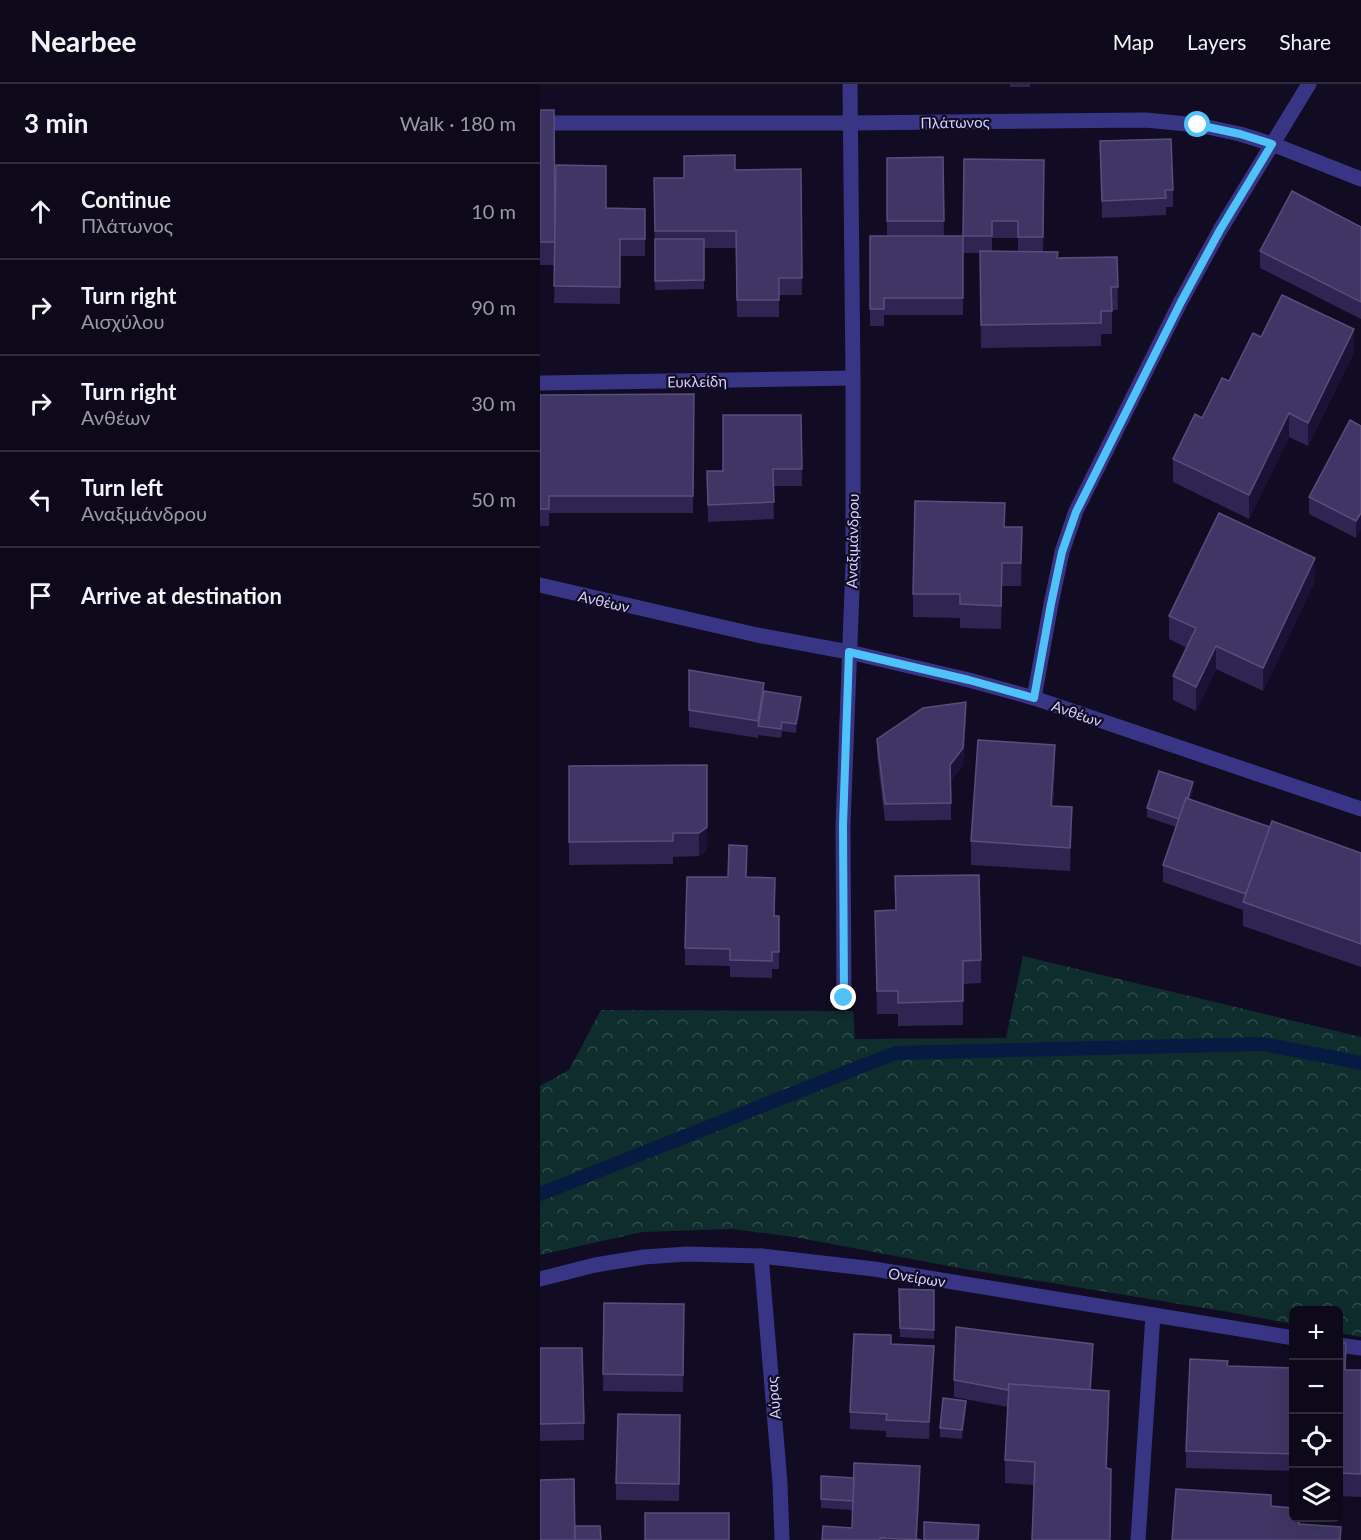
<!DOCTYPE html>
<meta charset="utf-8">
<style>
:root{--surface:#0d091a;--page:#1b1727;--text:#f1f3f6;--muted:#9a9aa2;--line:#2d2a39}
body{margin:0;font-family:Lato,sans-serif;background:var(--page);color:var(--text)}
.controls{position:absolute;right:18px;bottom:18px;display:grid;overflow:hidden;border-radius:9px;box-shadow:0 6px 24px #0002}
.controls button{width:54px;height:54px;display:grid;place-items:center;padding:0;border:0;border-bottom:2px solid var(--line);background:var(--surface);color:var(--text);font:30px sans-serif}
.stop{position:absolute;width:18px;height:18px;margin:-14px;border:4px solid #4fc3f7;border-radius:50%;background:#fff}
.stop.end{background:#4fc3f7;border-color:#fff;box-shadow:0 2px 6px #0008}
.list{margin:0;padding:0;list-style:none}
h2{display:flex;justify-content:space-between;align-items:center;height:78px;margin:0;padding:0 24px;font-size:26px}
h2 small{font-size:20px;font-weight:400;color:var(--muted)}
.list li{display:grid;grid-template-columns:39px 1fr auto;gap:18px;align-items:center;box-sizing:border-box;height:96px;padding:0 24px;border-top:2px solid var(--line)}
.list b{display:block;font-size:22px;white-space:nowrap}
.list p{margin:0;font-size:20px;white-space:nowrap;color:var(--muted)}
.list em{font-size:20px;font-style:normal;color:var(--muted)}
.icon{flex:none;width:33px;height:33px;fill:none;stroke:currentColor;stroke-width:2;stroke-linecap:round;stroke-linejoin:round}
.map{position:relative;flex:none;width:821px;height:1456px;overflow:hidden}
header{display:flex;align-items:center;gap:36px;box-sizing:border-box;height:84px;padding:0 30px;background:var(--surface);border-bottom:2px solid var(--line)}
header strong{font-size:28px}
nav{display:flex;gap:33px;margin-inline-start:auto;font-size:21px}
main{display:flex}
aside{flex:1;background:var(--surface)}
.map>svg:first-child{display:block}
.forest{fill:url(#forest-crowns)}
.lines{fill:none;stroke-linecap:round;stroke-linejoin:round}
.stream{stroke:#071b42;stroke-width:14}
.minor{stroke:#393585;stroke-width:15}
.wall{fill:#2f2452;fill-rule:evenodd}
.shaded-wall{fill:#1b1337}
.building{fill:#403665;stroke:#584e7d;stroke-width:1.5}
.route{stroke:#4fc3f7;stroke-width:8}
.labels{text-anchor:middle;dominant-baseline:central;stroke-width:4.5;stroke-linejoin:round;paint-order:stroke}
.street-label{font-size:15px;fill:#d5cfff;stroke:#110c23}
</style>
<header>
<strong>Nearbee</strong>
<nav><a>Map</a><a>Layers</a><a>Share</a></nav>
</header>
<main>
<aside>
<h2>3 min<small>Walk · 180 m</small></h2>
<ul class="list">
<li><svg class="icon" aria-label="ahead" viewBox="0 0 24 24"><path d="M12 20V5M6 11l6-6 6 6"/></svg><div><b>Continue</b><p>Πλάτωνος</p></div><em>10 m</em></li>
<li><svg class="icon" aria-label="right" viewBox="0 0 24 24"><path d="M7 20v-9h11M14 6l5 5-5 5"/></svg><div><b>Turn right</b><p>Αισχύλου</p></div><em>90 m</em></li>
<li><svg class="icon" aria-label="right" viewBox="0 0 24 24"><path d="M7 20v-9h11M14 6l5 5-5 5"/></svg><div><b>Turn right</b><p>Ανθέων</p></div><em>30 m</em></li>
<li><svg class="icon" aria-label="left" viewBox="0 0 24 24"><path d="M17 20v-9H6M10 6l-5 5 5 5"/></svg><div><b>Turn left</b><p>Αναξιμάνδρου</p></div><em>50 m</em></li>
<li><svg class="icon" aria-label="arrive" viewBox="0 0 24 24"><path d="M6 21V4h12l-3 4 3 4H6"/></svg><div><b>Arrive at destination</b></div></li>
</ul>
</aside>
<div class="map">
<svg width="821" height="1456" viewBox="0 0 821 1456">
<defs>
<pattern id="forest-crowns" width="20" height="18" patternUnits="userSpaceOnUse" patternTransform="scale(1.5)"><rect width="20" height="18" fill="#0f2d2d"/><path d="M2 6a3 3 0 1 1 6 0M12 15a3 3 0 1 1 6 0" fill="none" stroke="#314a4c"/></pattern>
</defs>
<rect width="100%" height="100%" fill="#110c23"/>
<!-- forest -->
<path class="forest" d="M 483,872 L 821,953 L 821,1253 L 799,1249 L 798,1226 L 754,1226 L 753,1240 L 689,1228 L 425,1185 L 254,1153 L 192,1145 L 102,1148 L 0,1171 L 0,1002 L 29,986 L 61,926 L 313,927 L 315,955 L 466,954 Z"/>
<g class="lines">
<!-- stream -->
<path class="stream" d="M 0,1110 L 355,969 L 723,960 L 821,979"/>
<!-- minor -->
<g class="minor">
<path d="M 0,39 L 310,39 L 605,36 L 658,41 L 700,50 L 732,60 L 821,95"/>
<path d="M 0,299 L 313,294"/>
<path d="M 0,501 L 217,551 L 309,568 L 429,596 L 494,614 L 821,725"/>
<path d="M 494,614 L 511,520 L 522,468 L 536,427 L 641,217 L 680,146 L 769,0"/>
<path d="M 304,914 L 303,741 L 313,480 L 313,294 L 310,0"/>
<path d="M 221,1172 L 240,1399 L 242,1456"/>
<path d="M 0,1195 L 55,1181 L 104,1173 L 147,1170 L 221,1172 L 334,1185 L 754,1254"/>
<path d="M 798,1261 L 821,1264"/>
<path d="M 598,1456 L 613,1231"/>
</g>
</g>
<!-- wall -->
<g class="wall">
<rect x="470" y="0" width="20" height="3"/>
<path d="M 0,26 L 15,161 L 66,124 L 105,125 L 105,172 L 80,172 L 80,220 L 14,219 L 15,181 L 0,181 Z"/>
<path d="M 560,57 L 633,106 L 633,123 L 626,123 L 626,131 L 562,134 Z"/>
<path d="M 403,73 L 404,152 L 423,152 L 423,231 L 344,231 L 344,242 L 330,242 L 330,152 L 347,152 L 347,74 Z"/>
<path d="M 424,75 L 504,76 L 503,168 L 518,174 L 577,173 L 578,226 L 572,226 L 572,250 L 561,250 L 561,262 L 441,264 L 440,169 L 423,169 ZM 452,154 L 478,154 L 478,168 L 452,167 Z"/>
<path d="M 261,85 L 262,211 L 239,211 L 239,233 L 197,233 L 196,164 L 164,164 L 164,205 L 115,206 L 114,94 L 144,94 L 195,86 Z"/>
<path d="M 821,143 L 821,235 L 720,184 L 720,167 Z"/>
<path d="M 721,253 L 814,268 L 768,362 L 749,353 L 709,435 L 633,398 L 633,375 Z"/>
<path d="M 154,310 L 153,429 L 9,429 L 9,442 L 0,442 L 0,311 Z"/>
<path d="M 261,331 L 262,402 L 233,402 L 234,435 L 168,438 L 167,387 L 183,387 Z"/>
<path d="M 821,342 L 816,454 L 769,430 L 769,413 Z"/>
<path d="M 465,443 L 482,467 L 481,502 L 462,502 L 461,545 L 420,544 L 420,534 L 373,533 L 373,510 Z"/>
<path d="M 775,497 L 723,607 L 676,585 L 656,627 L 633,616 L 633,592 L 647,564 L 629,555 L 629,532 Z"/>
<path d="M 149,586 L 224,607 L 261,622 L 256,649 L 242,647 L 241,654 L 218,651 L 218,654 L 149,643 Z"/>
<path d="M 426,635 L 423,681 L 411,697 L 411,736 L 345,737 L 337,672 L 337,655 Z"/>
<path d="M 167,681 L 167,766 L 159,772 L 133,773 L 133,780 L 29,781 L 29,682 Z"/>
<path d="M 515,684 L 513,722 L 532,747 L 530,787 L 431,781 L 431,757 Z"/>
<path d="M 653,707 L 650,715 L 730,743 L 821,769 L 821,883 L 703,842 L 703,826 L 623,798 L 623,781 L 636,743 L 607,733 L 607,724 Z"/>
<path d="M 207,793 L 234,832 L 239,832 L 239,885 L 232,885 L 232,894 L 190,893 L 190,882 L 145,881 L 145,864 Z"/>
<path d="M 335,827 L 441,876 L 441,899 L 423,900 L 423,941 L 358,942 L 358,930 L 337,930 Z"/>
<path d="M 359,1205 L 394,1206 L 394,1255 L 360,1253 Z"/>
<path d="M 64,1219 L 144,1220 L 143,1308 L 63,1307 Z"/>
<path d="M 798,1259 L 806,1286 L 821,1286 L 821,1413 L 799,1412 Z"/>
<path d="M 351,1260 L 394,1279 L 389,1355 L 346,1353 L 346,1347 L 310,1345 L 310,1328 Z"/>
<path d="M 0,1264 L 44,1339 L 44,1356 L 0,1357 Z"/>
<path d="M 553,1277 L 551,1306 L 569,1331 L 567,1385 L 571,1409 L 570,1456 L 492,1456 L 494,1401 L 465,1399 L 465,1376 L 468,1323 L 414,1313 L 414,1296 Z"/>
<path d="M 688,1282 L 753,1284 L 753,1387 L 646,1384 L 646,1367 Z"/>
<path d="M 426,1326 L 422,1355 L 400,1353 L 400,1344 Z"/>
<path d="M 140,1331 L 139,1417 L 76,1416 L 76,1399 Z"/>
<path d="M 281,1392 L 380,1399 L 377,1456 L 382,1456 L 282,1456 L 312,1444 L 312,1426 L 281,1424 Z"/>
</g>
<!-- shaded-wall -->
<g class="shaded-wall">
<path d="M 814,245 L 814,268 L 768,362 L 768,339 Z"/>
<path d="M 749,329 L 749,353 L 709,435 L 709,411 Z"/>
<path d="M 821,429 L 821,446 L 816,454 L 816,437 Z"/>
<path d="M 482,443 L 482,467 L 481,502 L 481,479 Z"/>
<path d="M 775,474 L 775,497 L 723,607 L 723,584 Z"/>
<path d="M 676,562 L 676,585 L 656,627 L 656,603 Z"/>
<path d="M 224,599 L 224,616 L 218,642 L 218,654 L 218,637 Z"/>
<path d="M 261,613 L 261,622 L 256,649 L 256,640 Z"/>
<path d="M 426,618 L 423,681 L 410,698 L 410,681 Z"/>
<path d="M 515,661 L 515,684 L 511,745 L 511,722 Z"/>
<path d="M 653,698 L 653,707 L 641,744 L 641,735 Z"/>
<path d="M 532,723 L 532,747 L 530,787 L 530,764 Z"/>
<path d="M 167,743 L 167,766 L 159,772 L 159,749 Z"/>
<path d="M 553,1260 L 553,1277 L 549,1329 L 549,1312 Z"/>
<path d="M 394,1262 L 394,1279 L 389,1355 L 389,1338 Z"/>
<path d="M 569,1307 L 569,1331 L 566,1408 L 566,1384 Z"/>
<path d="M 426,1317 L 426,1326 L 422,1355 L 422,1346 Z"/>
<path d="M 380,1382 L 380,1399 L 376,1456 Z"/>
</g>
<!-- building -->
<g class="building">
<path d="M 0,26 L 14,26 L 15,158 L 0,158 Z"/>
<path d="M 631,55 L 633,106 L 625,106 L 626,114 L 562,117 L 560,57 Z"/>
<path d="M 195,71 L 195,86 L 261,85 L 262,194 L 239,194 L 239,216 L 197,216 L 196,147 L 115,147 L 114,94 L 144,94 L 144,72 Z"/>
<path d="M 403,73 L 404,137 L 347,137 L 347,74 Z"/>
<path d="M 424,75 L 504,76 L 503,153 L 478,153 L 478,137 L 452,137 L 452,152 L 423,152 Z"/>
<path d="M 16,81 L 66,82 L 66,124 L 105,125 L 105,155 L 80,155 L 80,203 L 14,202 Z"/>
<path d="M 752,107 L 821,143 L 821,218 L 720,167 Z"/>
<path d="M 330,152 L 423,152 L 423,214 L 344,214 L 344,225 L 330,225 Z"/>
<path d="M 115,155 L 164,155 L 164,196 L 115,197 Z"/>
<path d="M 440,167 L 518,168 L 517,174 L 577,173 L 578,203 L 571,203 L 572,227 L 561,227 L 561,239 L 441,241 Z"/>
<path d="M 742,211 L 814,245 L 768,339 L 749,329 L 709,411 L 633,375 L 655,330 L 662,334 L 682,294 L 689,297 L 713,249 L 721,253 Z"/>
<path d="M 154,310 L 153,412 L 9,412 L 9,425 L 0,425 L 0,311 Z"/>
<path d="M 183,331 L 261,331 L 262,385 L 233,385 L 234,418 L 168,421 L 167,387 L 183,387 Z"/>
<path d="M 810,336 L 821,342 L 821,429 L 816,437 L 769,413 Z"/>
<path d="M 375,417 L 465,419 L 464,443 L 482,443 L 481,479 L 462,479 L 461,522 L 420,520 L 420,510 L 373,510 Z"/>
<path d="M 679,429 L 775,474 L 723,584 L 676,562 L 656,603 L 633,592 L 656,544 L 629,532 Z"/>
<path d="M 149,586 L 224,599 L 218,637 L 149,626 Z"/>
<path d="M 224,607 L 261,613 L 256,640 L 242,638 L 241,645 L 218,642 Z"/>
<path d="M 426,618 L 423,664 L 410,681 L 411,719 L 345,720 L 337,655 L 383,624 Z"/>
<path d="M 438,656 L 515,661 L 511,722 L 532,723 L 530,764 L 431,757 Z"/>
<path d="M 167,681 L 167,743 L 159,749 L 133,749 L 133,757 L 29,758 L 29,682 Z"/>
<path d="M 619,687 L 653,698 L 648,714 L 646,714 L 639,735 L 607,724 Z"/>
<path d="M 646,714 L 730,743 L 706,810 L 623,781 Z"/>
<path d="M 732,737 L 821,769 L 821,860 L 703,818 Z"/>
<path d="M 189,761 L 207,762 L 206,793 L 235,794 L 234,832 L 239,832 L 239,868 L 232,868 L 232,877 L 190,876 L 190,865 L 145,864 L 147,793 L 188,793 Z"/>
<path d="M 439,791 L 441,876 L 423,877 L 423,917 L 358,919 L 358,907 L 337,907 L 335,827 L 356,826 L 355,792 Z"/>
<path d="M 359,1205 L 394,1206 L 394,1246 L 360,1244 Z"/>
<path d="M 64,1219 L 144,1220 L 143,1291 L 63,1290 Z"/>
<path d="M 416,1243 L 553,1260 L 550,1306 L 469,1300 L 468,1306 L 414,1296 Z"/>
<path d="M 314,1250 L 351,1251 L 351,1260 L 394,1262 L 389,1338 L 346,1336 L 347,1330 L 310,1328 Z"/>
<path d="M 798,1259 L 806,1259 L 805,1286 L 821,1286 L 821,1390 L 799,1389 Z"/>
<path d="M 0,1264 L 42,1264 L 44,1339 L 0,1340 Z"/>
<path d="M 650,1275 L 688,1277 L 687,1282 L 753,1284 L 753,1370 L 646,1367 Z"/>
<path d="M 469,1300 L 569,1307 L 566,1384 L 571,1385 L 570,1456 L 492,1456 L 495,1378 L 465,1376 Z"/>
<path d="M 403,1314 L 426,1317 L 422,1346 L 400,1344 Z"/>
<path d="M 78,1330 L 140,1331 L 139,1400 L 76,1399 Z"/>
<path d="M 314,1379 L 380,1382 L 376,1455 L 382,1456 L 340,1454 L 340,1456 L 282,1456 L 283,1442 L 312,1444 Z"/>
<path d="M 281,1392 L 314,1394 L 313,1417 L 281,1415 Z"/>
<path d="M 34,1395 L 35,1456 L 0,1456 L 0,1396 Z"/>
<path d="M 636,1405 L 731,1411 L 731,1422 L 753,1424 L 753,1434 L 760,1434 L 759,1440 L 801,1443 L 800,1456 L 632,1456 Z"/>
<rect x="105" y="1429" width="84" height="27"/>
<path d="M 384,1438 L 439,1441 L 438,1456 L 384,1456 Z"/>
<path d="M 35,1442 L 60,1442 L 61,1456 L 35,1456 Z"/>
</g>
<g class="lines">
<!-- route -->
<path class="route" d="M 304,914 L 303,741 L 309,568 L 429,596 L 494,614 L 511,520 L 522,468 L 536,428 L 641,218 L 680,146 L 732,60 L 700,50 L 658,41"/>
</g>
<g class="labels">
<!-- street labels -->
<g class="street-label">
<text transform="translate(415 38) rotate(-1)">Πλάτωνος</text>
<text transform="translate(157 297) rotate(-1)">Ευκλείδη</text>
<text transform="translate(312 457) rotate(-89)">Αναξιμάνδρου</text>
<text transform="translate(64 517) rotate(13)">Ανθέων</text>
<text transform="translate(537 629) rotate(19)">Ανθέων</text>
<text transform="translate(377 1193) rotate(9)">Ονείρων</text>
<text transform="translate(233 1314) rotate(-95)">Αύρας</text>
</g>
</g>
</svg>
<div class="controls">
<button>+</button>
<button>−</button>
<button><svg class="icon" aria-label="locate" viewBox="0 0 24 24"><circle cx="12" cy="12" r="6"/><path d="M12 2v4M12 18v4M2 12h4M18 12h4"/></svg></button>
<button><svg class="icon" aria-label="layers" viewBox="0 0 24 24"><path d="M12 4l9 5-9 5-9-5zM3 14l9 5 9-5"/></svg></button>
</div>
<div class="stop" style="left:658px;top:41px"></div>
<div class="stop end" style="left:304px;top:914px"></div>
</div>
</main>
